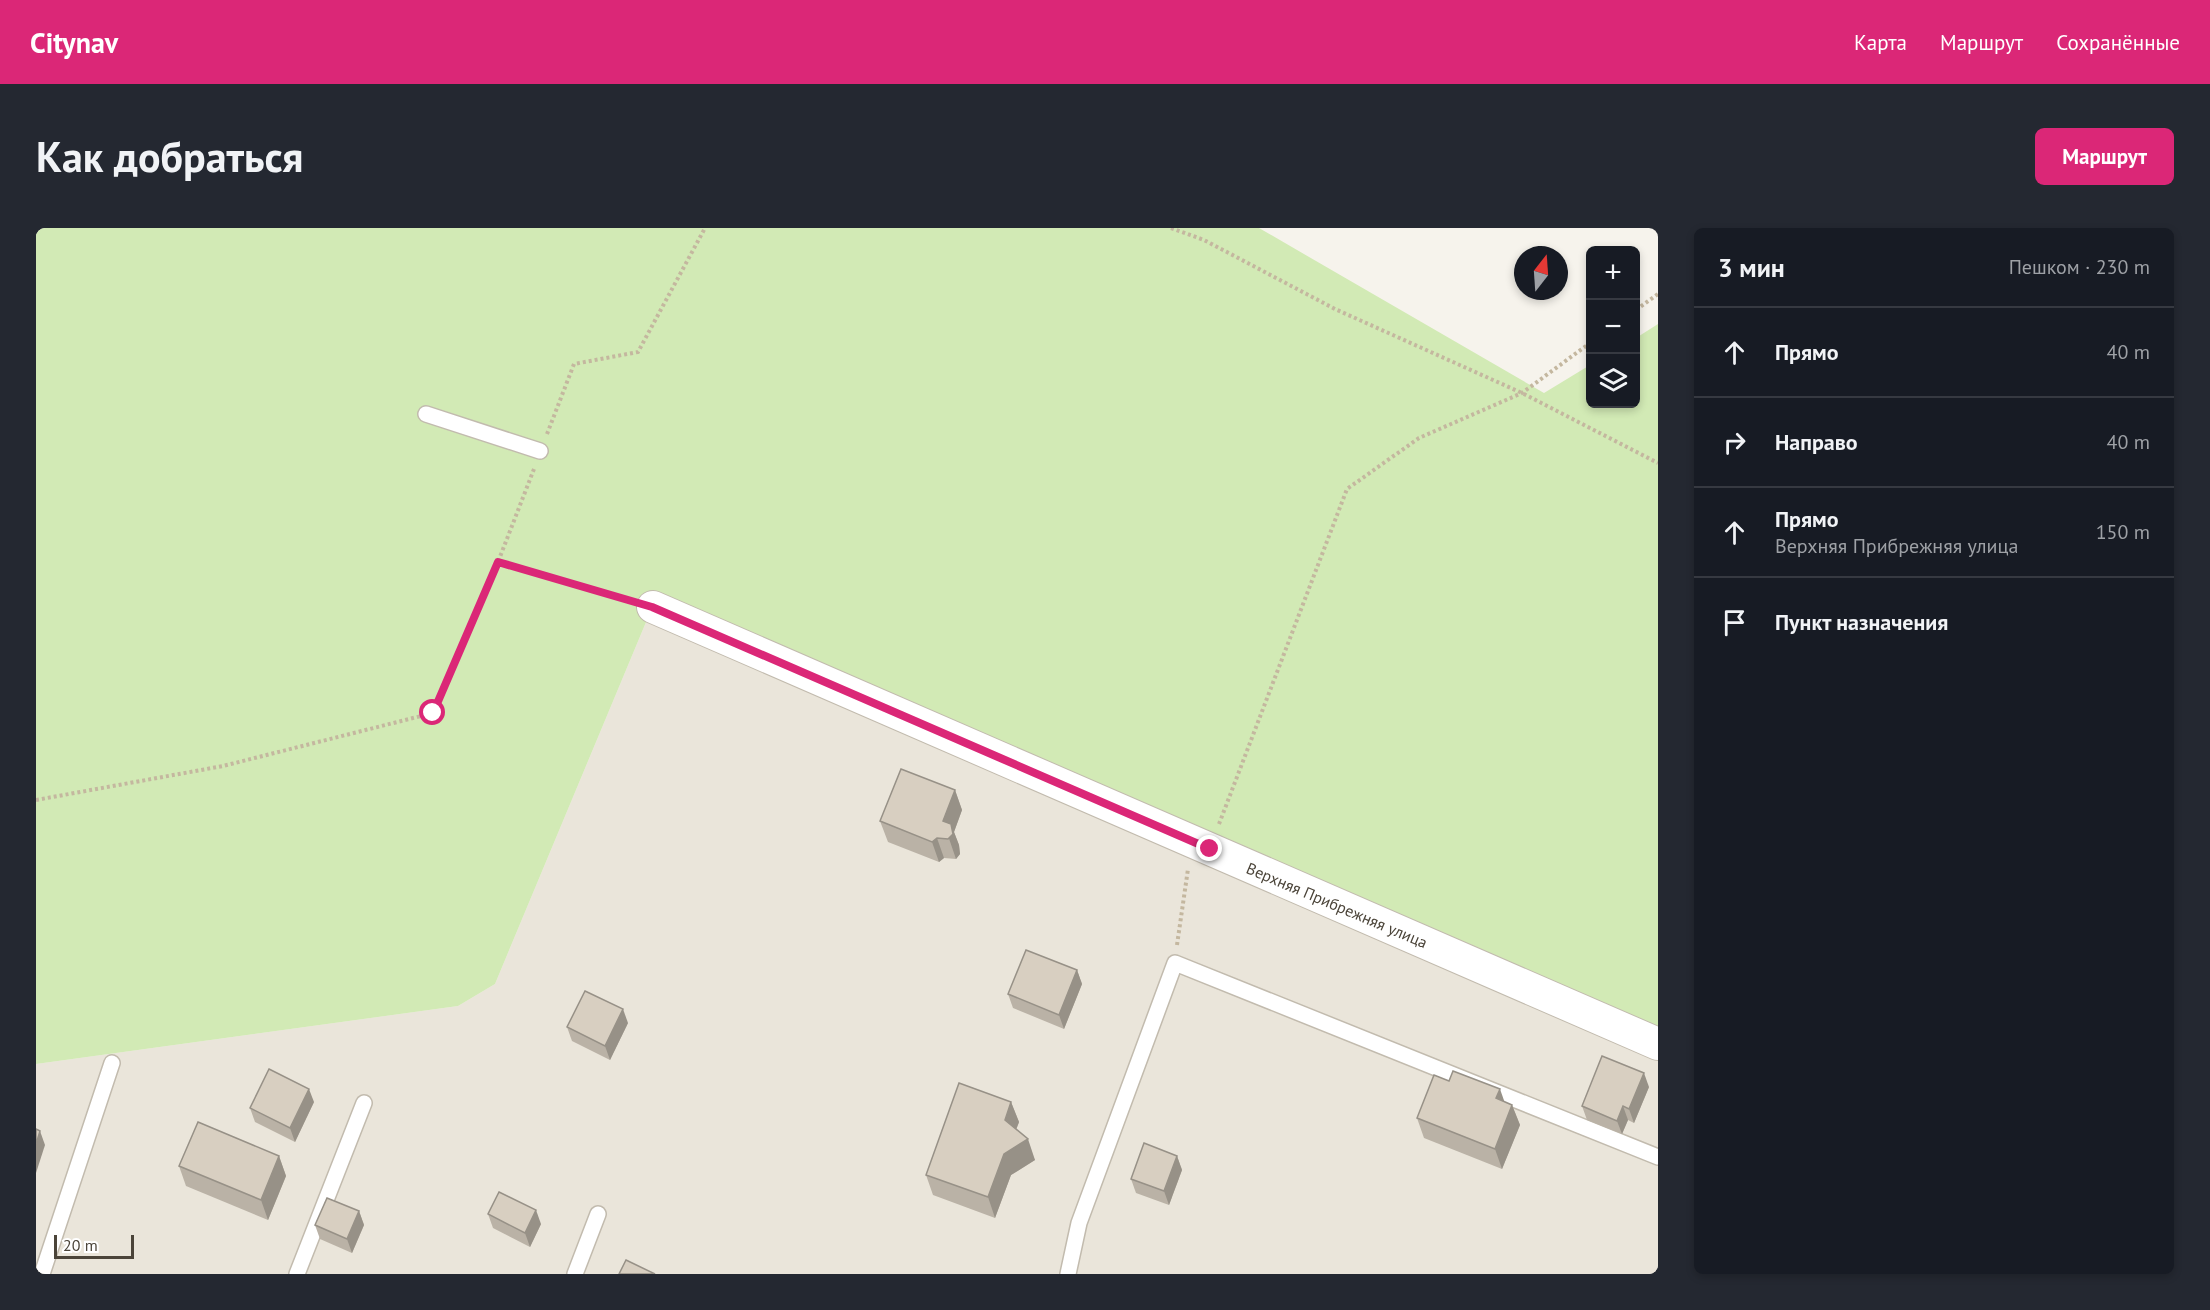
<!DOCTYPE html>
<html lang="ru">
<meta charset="utf-8">
<style>
:root{--surface:#171b24;--page:#242831;--text:#f1f3f6;--muted:#9ea1a6;--line:#363941;--accent:#db2777}
body{margin:0;font-family:"PT Sans",sans-serif;background:var(--page);color:var(--text)}
.controls{position:absolute;right:18px;top:18px;display:grid;overflow:hidden;border-radius:9px;box-shadow:0 3px 9px #0003}
.controls button{width:54px;height:54px;display:grid;place-items:center;padding:0;border:0;border-bottom:2px solid var(--line);background:var(--surface);color:var(--text);font:30px sans-serif}
.compass{position:absolute;left:1478px;top:18px;width:54px;height:54px;border-radius:50%;background:var(--surface);box-shadow:0 3px 9px #0003;rotate:17deg}
.scale{position:absolute;left:18px;bottom:15px;width:80px;box-sizing:border-box;padding-left:6px;border:3px solid #4b4439;border-top:0;font-size:16px;line-height:21px;white-space:nowrap;color:#4b4439;-webkit-text-stroke:4px #fff;paint-order:stroke}
.stop{position:absolute;width:18px;height:18px;margin:-14px;border:4px solid #db2777;border-radius:50%;background:#fff}
.stop.end{background:#db2777;border-color:#fff;box-shadow:0 2px 6px #0008}
.list{margin:0;padding:0;list-style:none}
h2{display:flex;justify-content:space-between;align-items:center;height:78px;margin:0;padding:0 24px;font-size:26px}
h2 small{font-size:20px;font-weight:400;color:var(--muted)}
.list li{display:grid;grid-template-columns:39px 1fr auto;gap:18px;align-items:center;box-sizing:border-box;height:90px;padding:0 24px;border-top:2px solid var(--line)}
.list b{display:block;font-size:22px;white-space:nowrap}
.list p{margin:0;font-size:20px;white-space:nowrap;color:var(--muted)}
.list em{font-size:20px;font-style:normal;color:var(--muted)}
.icon{flex:none;width:33px;height:33px;fill:none;stroke:currentColor;stroke-width:2;stroke-linecap:round;stroke-linejoin:round}
.map{position:relative;flex:none;width:1622px;height:1046px;overflow:hidden;border-radius:9px}
header{display:flex;align-items:center;gap:36px;box-sizing:border-box;height:84px;padding:0 30px;background:var(--accent);color:#fff}
header strong{font-size:28px}
nav{display:flex;gap:33px;margin-inline-start:auto;font-size:21px}
.intro{display:flex;align-items:center;justify-content:space-between;box-sizing:border-box;height:144px;padding:0 36px}
h1{margin:0;font-size:42px}
.button{padding:15px 27px;border-radius:9px;background:var(--accent);color:#fff;font-size:21px;font-weight:700}
main{display:flex;gap:36px;padding:0 36px}
aside{flex:1;background:var(--surface);border-radius:9px;box-shadow:0 3px 9px #0003}
.map>svg:first-child{display:block}
.residential{fill:#eae5da}
.green{fill:#d2eab5}
.lines{fill:none;stroke-linecap:round;stroke-linejoin:round}
.lane-casing{stroke:#c2bbae;stroke-width:18}
.street-casing{stroke:#c2bbae;stroke-width:34}
.path{stroke:#c4b79f;stroke-width:4;stroke-dasharray:3 3;stroke-linecap:butt}
.lane{stroke:#fff;stroke-width:15}
.street{stroke:#fff;stroke-width:32}
.wall{fill:#bab2a6}
.shaded-wall{fill:#979187}
.building{fill:#d8cfc1;stroke:#979187;stroke-width:1.5}
.route{stroke:#db2777;stroke-width:8}
.labels{text-anchor:middle;dominant-baseline:central;stroke-width:4.5;stroke-linejoin:round;paint-order:stroke}
.street-label{font-size:16px;fill:#4b4439;stroke:#fff}
</style>
<header>
<strong>Citynav</strong>
<nav><a>Карта</a><a>Маршрут</a><a>Сохранённые</a></nav>
</header>
<div class="intro"><h1>Как добраться</h1><a class="button">Маршрут</a></div>
<main>
<div class="map">
<svg width="1622" height="1046" viewBox="0 0 1622 1046">
<rect width="100%" height="100%" fill="#f6f3ec"/>
<!-- residential -->
<path class="residential" d="M 613,387 L 1622,824 L 1622,1046 L 0,1046 L 0,836 L 422,778 L 459,756 Z"/>
<!-- green -->
<path class="green" d="M 0,0 L 1223,0 L 1508,165 L 1554,137 L 1554,176 L 1600,176 L 1600,110 L 1622,96 L 1622,811 L 613,387 L 459,756 L 422,778 L 0,836 Z"/>
<g class="lines">
<!-- lane casing -->
<g class="lane-casing">
<g id="lane">
<path d="M 390,186 L 504,223"/>
<path d="M 6,1046 L 76,835"/>
<path d="M 261,1046 L 328,875"/>
<path d="M 539,1046 L 562,986"/>
<path d="M 1032,1046 L 1043,995 L 1139,735 L 1622,929"/>
</g>
</g>
<!-- street casing -->
<g class="street-casing">
<path id="street" d="M 617,379 L 1622,816"/>
</g>
<!-- path -->
<g class="path">
<path d="M 1135,0 L 1168,12 L 1299,81 L 1486,165 L 1622,235"/>
<path d="M 1600,82 L 1622,66"/>
<path d="M 511,206 L 538,136 L 602,124 L 669,0"/>
<path d="M 498,241 L 462,334 L 591,372"/>
<path d="M 0,572 L 187,538 L 397,485 L 462,334"/>
<path d="M 1183,596 L 1311,261 L 1383,210 L 1486,165 L 1554,115"/>
<path d="M 1141,717 L 1152,641"/>
</g>
<!-- lane -->
<use href="#lane" class="lane"/>
<!-- street -->
<use href="#street" class="street"/>
</g>
<!-- wall -->
<g class="wall">
<path d="M 919,562 L 926,582 L 918,604 L 923,617 L 924,626 L 920,631 L 908,630 L 903,634 L 852,614 L 844,593 Z"/>
<path d="M 1041,742 L 1046,756 L 1028,801 L 977,780 L 972,766 Z"/>
<path d="M 592,795 L 574,832 L 536,813 L 531,799 Z"/>
<path d="M 1613,859 L 1598,895 L 1592,892 L 1586,906 L 1551,892 L 1546,878 Z"/>
<path d="M 278,874 L 259,914 L 219,894 L 214,880 Z"/>
<path d="M 975,874 L 983,894 L 980,902 L 999,932 L 975,947 L 959,990 L 897,967 L 890,947 Z"/>
<path d="M 1468,874 L 1476,877 L 1484,897 L 1466,941 L 1388,910 L 1381,890 Z"/>
<path d="M 243,928 L 250,948 L 232,992 L 150,958 L 143,938 Z"/>
<path d="M 1141,928 L 1146,942 L 1133,977 L 1100,965 L 1095,951 Z"/>
<path d="M 323,983 L 328,997 L 316,1025 L 284,1011 L 279,997 Z"/>
<path d="M 452,986 L 505,996 L 494,1019 L 457,1000 Z"/>
</g>
<!-- shaded-wall -->
<g class="shaded-wall">
<path d="M 919,562 L 926,582 L 918,604 L 923,617 L 924,626 L 920,631 L 907,593 Z"/>
<path d="M 901,610 L 908,630 L 903,634 L 896,614 Z"/>
<path d="M 1041,742 L 1046,756 L 1028,801 L 1023,787 Z"/>
<path d="M 587,781 L 592,795 L 574,832 L 569,818 Z"/>
<path d="M 1608,845 L 1613,859 L 1598,895 L 1593,881 Z"/>
<path d="M 273,861 L 278,874 L 259,914 L 254,900 Z"/>
<path d="M 1464,861 L 1471,881 L 1460,870 Z"/>
<path d="M 975,874 L 983,894 L 976,912 L 969,892 Z"/>
<path d="M 1476,877 L 1484,897 L 1466,941 L 1459,921 Z"/>
<path d="M 1587,878 L 1592,892 L 1586,906 L 1581,893 Z"/>
<path d="M 4,903 L 9,917 L 0,945 L 0,916 Z"/>
<path d="M 992,911 L 999,932 L 975,947 L 959,990 L 952,969 L 968,926 Z"/>
<path d="M 243,928 L 250,948 L 232,992 L 225,972 Z"/>
<path d="M 1141,928 L 1146,942 L 1133,977 L 1128,963 Z"/>
<path d="M 500,982 L 505,996 L 494,1019 L 489,1005 Z"/>
<path d="M 323,983 L 328,997 L 316,1025 L 311,1011 Z"/>
</g>
<!-- building -->
<g class="building">
<path d="M 865,541 L 919,562 L 907,593 L 915,596 L 917,606 L 912,611 L 901,610 L 896,614 L 844,593 Z"/>
<path d="M 990,722 L 1041,742 L 1023,787 L 972,766 Z"/>
<path d="M 549,763 L 587,781 L 569,818 L 531,799 Z"/>
<path d="M 1566,828 L 1608,845 L 1593,881 L 1587,878 L 1581,893 L 1546,878 Z"/>
<path d="M 233,841 L 273,861 L 254,900 L 214,880 Z"/>
<path d="M 1417,843 L 1464,861 L 1460,870 L 1476,877 L 1459,921 L 1381,890 L 1398,847 L 1413,853 Z"/>
<path d="M 923,855 L 975,874 L 969,892 L 992,911 L 968,926 L 952,969 L 890,947 Z"/>
<path d="M 162,894 L 243,928 L 225,972 L 143,938 Z"/>
<path d="M 0,901 L 4,903 L 0,916 Z"/>
<path d="M 1108,915 L 1141,928 L 1128,963 L 1095,951 Z"/>
<path d="M 463,964 L 500,982 L 489,1005 L 452,986 Z"/>
<path d="M 291,970 L 323,983 L 311,1011 L 279,997 Z"/>
<path d="M 590,1032 L 619,1046 L 583,1046 Z"/>
</g>
<g class="lines">
<!-- route -->
<path class="route" d="M 397,485 L 462,334 L 616,379 L 1174,621"/>
</g>
<g class="labels">
<!-- street labels -->
<g class="street-label">
<text transform="translate(1301 677) rotate(23)">Верхняя Прибрежняя улица</text>
</g>
</g>
</svg>
<div class="controls">
<button>+</button>
<button>−</button>
<button><svg class="icon" aria-label="layers" viewBox="0 0 24 24"><path d="M12 4l9 5-9 5-9-5zM3 14l9 5 9-5"/></svg></button>
</div>
<svg class="compass" viewBox="-18 -18 36 36"><path d="M0-13l5 13h-10z" fill="#e53935"/><path d="M0 13l5-13h-10z" fill="#9ea1a6"/></svg>
<div class="scale">20 m</div>
<div class="stop" style="left:397px;top:485px"></div>
<div class="stop end" style="left:1174px;top:621px"></div>
</div>
<aside>
<h2>3 мин<small>Пешком · 230 m</small></h2>
<ul class="list">
<li><svg class="icon" aria-label="ahead" viewBox="0 0 24 24"><path d="M12 20V5M6 11l6-6 6 6"/></svg><div><b>Прямо</b></div><em>40 m</em></li>
<li><svg class="icon" aria-label="right" viewBox="0 0 24 24"><path d="M7 20v-9h11M14 6l5 5-5 5"/></svg><div><b>Направо</b></div><em>40 m</em></li>
<li><svg class="icon" aria-label="ahead" viewBox="0 0 24 24"><path d="M12 20V5M6 11l6-6 6 6"/></svg><div><b>Прямо</b><p>Верхняя Прибрежняя улица</p></div><em>150 m</em></li>
<li><svg class="icon" aria-label="arrive" viewBox="0 0 24 24"><path d="M6 21V4h12l-3 4 3 4H6"/></svg><div><b>Пункт назначения</b></div></li>
</ul>
</aside>
</main>
